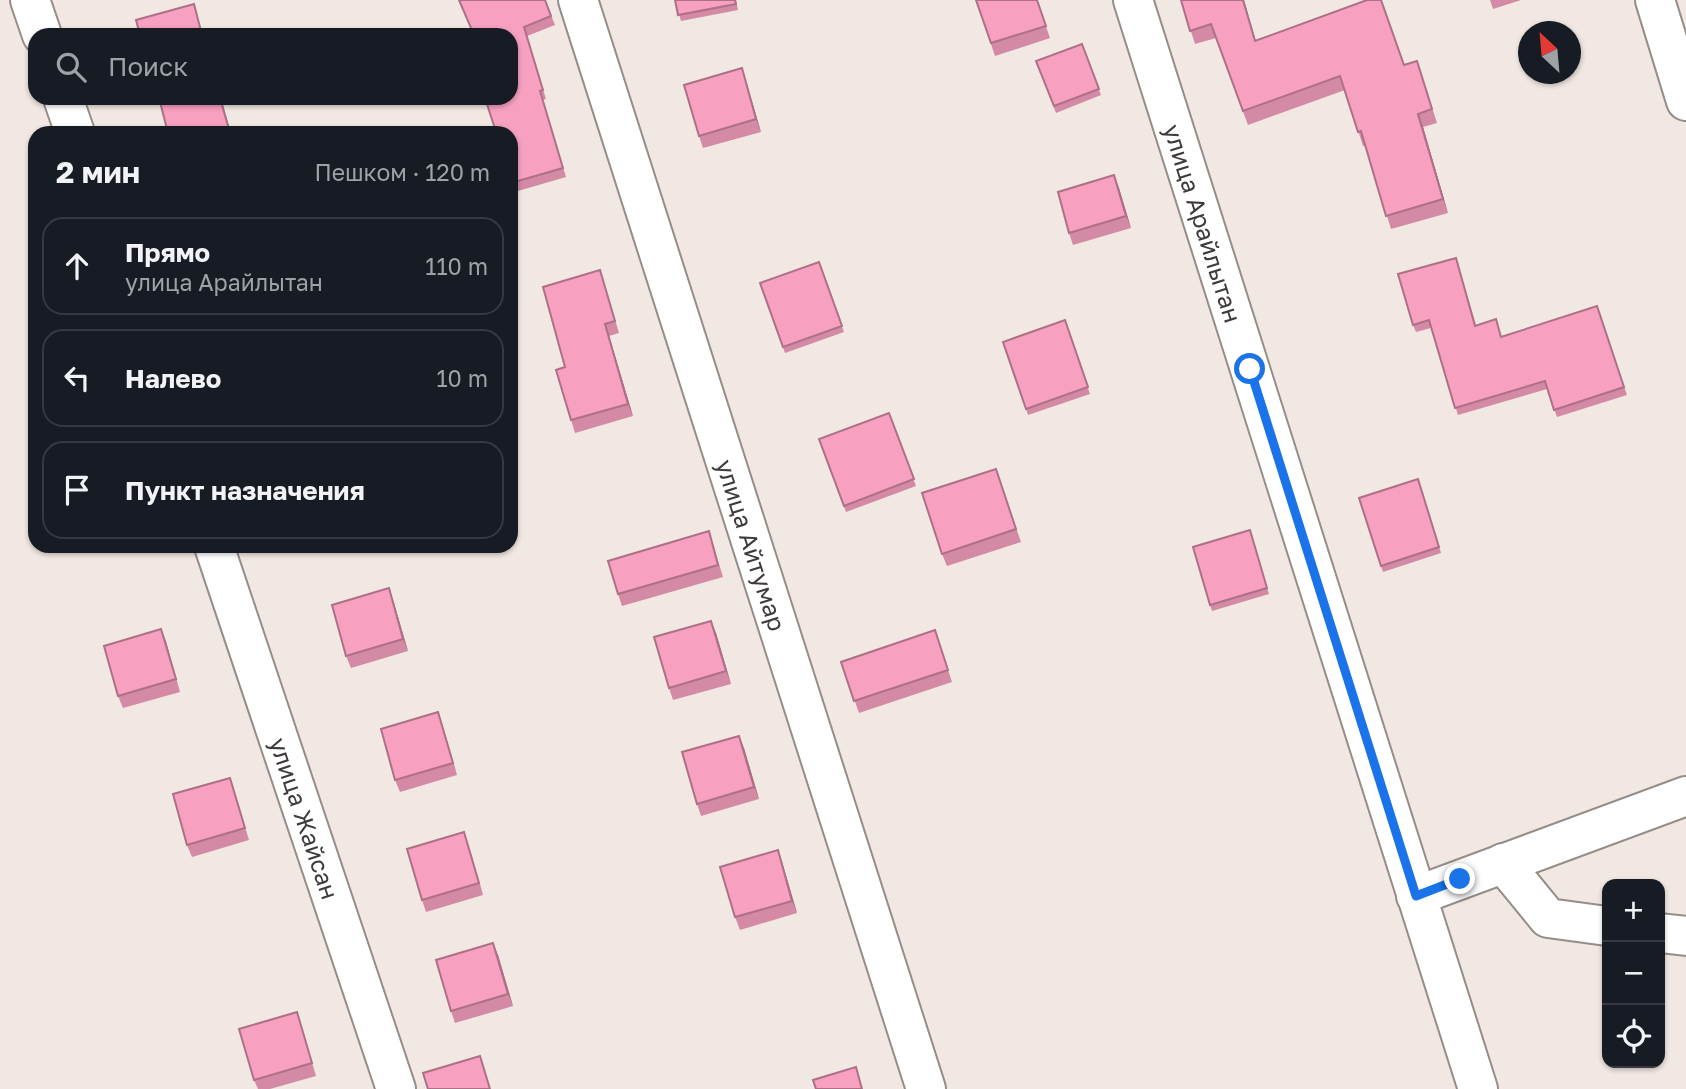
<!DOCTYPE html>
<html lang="ru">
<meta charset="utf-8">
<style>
:root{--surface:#171b24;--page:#20242c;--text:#f1f3f6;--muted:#9ea1a6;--line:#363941}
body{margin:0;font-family:"Golos Text",sans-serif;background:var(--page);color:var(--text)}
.controls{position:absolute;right:21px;bottom:21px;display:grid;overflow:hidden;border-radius:14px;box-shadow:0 2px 5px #0004}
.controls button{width:63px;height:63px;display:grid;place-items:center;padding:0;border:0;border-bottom:2px solid var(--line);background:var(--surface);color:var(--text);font:35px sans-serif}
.compass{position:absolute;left:1518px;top:21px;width:63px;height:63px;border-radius:50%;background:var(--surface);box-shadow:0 2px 5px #0004;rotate:334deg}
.stop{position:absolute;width:21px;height:21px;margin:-16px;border:5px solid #1a73e8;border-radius:50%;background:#fff}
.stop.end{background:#1a73e8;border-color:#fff;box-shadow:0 2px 7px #0008}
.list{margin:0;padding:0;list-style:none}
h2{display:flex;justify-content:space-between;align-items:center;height:91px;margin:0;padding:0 28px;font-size:30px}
h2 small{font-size:23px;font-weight:400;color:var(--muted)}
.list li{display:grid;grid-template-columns:46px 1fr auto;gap:21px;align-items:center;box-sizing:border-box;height:98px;margin:0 14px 14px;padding:0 14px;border:2px solid var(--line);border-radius:21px}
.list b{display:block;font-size:26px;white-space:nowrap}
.list p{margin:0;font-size:23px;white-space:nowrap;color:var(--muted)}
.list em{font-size:23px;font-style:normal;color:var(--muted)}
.icon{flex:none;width:38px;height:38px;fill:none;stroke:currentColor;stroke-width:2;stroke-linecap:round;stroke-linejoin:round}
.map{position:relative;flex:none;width:1686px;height:1089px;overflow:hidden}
.search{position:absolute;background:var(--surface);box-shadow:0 2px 5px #0004;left:28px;top:28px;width:490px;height:77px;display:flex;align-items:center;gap:18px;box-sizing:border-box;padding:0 24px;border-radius:21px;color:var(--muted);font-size:26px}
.panel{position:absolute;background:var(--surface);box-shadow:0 2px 5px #0004;left:28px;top:126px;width:490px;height:427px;border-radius:21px}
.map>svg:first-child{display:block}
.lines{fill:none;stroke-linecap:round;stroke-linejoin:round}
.minor-casing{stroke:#958d88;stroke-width:42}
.minor{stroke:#fff;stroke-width:38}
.wall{fill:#d48aa4}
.shaded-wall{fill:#ad7086}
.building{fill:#f7a0bf;stroke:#ad7086;stroke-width:2}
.route{stroke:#1a73e8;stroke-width:9}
.labels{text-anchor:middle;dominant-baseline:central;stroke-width:5;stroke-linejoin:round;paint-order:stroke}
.street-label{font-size:24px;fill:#3f3b3a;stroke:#fef5f0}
</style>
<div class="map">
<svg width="1686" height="1089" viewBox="0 0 1686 1089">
<rect width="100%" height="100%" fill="#f1e8e3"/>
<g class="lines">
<!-- minor casing -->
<g class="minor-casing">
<g id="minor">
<path d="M 30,0 L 42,35"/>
<path id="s1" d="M 578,0 L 926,1089"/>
<path id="s2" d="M 1133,0 L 1478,1089"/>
<path d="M 1655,0 L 1686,101"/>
<path d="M 63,98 L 75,133"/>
<path id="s3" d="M 214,546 L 396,1089"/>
<path d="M 1503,863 L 1548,918 L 1607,926"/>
<path d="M 1416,896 L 1686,796"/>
<path d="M 1660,933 L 1686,936"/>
</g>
</g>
<!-- minor -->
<use href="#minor" class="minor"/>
</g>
<!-- wall -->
<g class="wall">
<path d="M 545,0 L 555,25 L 527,36 L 546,99 L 543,100 L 566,177 L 511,193 L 511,133 L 496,132 L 511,35 Z"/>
<path d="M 675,0 L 736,0 L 738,10 L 681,21 Z"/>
<path d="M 976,0 L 1037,0 L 1050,38 L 995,56 Z"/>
<path d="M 1181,0 L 1256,41 L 1404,65 L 1417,61 L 1437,123 L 1423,127 L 1448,213 L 1391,229 L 1365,146 L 1363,146 L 1345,90 L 1248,125 L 1216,38 L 1195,44 Z"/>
<path d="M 1490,0 L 1521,0 L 1493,9 Z"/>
<path d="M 1082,44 L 1101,95 L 1056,113 L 1036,61 Z"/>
<path d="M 742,68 L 761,132 L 703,148 L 699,136 Z"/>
<path d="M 1119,188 L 1131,228 L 1073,245 L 1069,233 Z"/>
<path d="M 1456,258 L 1476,325 L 1501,337 L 1597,306 L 1627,395 L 1557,417 L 1547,389 L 1458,415 L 1431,328 L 1416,332 L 1413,325 Z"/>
<path d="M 819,262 L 844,332 L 785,353 L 760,283 Z"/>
<path d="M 604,283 L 619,333 L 609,336 L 633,416 L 575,433 L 571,420 L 565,367 Z"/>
<path d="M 1065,320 L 1090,394 L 1028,415 L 1003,342 Z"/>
<path d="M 889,413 L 916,486 L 846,512 L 819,439 Z"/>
<path d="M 996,469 L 1021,542 L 947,566 L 942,554 Z"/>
<path d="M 1418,479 L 1441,553 L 1383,572 L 1359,498 Z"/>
<path d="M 1252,537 L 1269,594 L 1212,611 L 1210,605 Z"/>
<path d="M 713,544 L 723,577 L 622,606 L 618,594 Z"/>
<path d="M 393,600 L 408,651 L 351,668 L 346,656 Z"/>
<path d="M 161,629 L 180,692 L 123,708 L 118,696 Z"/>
<path d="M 935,630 L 952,682 L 859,713 L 841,662 Z"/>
<path d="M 716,633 L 731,684 L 673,700 L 669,688 Z"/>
<path d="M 442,724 L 457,775 L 400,792 L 395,780 Z"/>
<path d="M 744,748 L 759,799 L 701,816 L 697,804 Z"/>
<path d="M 234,790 L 249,840 L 192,857 L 187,845 Z"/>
<path d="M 468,844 L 483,895 L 426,912 L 422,900 Z"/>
<path d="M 782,862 L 797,913 L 740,930 L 735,917 Z"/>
<path d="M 498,955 L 513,1006 L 455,1023 L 451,1011 Z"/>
<path d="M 301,1025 L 316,1076 L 270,1089 L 258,1089 L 254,1080 Z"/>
</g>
<!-- shaded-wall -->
<g class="shaded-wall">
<path d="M 1243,0 L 1244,0 L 1260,55 L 1255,41 Z"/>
<path d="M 742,68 L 746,81 L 761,132 L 756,119 Z"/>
<path d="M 220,98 L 221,98 L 231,133 L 230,133 Z"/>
<path d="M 1418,114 L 1423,127 L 1448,213 L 1443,199 Z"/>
<path d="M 1114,175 L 1119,188 L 1131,228 L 1126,216 Z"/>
<path d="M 605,324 L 609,336 L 633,416 L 628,404 Z"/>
<path d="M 389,588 L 393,600 L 408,651 L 403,639 Z"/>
<path d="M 711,621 L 716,633 L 731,684 L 726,671 Z"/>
<path d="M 161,629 L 166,641 L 180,692 L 176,679 Z"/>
<path d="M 438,712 L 442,724 L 457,775 L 453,763 Z"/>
<path d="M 739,736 L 744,748 L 759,799 L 754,787 Z"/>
<path d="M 464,832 L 468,844 L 483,895 L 479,883 Z"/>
<path d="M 778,850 L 782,862 L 797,913 L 792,901 Z"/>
<path d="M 493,943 L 498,955 L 513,1006 L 508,994 Z"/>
</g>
<!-- building -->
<g class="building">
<path d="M 459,0 L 545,0 L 551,16 L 524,27 L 543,90 L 540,91 L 563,168 L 511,183 L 511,133 L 494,133 L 496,132 L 485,98 L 511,98 L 511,35 L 474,35 Z"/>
<path d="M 675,0 L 735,0 L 736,4 L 678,15 Z"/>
<path d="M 976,0 L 1037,0 L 1046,26 L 991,43 Z"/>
<path d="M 1181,0 L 1243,0 L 1255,41 L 1367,0 L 1381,0 L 1404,65 L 1417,61 L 1432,109 L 1418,114 L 1443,199 L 1386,216 L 1361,131 L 1358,132 L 1340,76 L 1243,111 L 1211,24 L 1190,31 Z"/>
<path d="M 194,4 L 202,35 L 140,35 L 136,20 Z"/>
<path d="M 1082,44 L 1099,89 L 1054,106 L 1036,61 Z"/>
<path d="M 742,68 L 756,119 L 699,136 L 684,85 Z"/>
<path d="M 159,98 L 220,98 L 230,133 L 168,133 Z"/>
<path d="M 1114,175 L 1126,216 L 1069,233 L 1058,192 Z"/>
<path d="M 1456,258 L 1475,326 L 1496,319 L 1501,337 L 1597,306 L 1624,387 L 1554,410 L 1545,381 L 1455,408 L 1429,320 L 1413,325 L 1398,274 Z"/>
<path d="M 819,262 L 842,326 L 783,347 L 760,283 Z"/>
<path d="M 600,270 L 615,321 L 605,324 L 628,404 L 571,420 L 556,370 L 565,367 L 543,287 Z"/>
<path d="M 1065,320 L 1088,387 L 1026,409 L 1003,342 Z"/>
<path d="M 35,398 L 35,414 L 31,399 Z"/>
<path d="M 889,413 L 914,479 L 844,506 L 819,439 Z"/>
<path d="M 996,469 L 1016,529 L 942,554 L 922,493 Z"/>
<path d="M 1418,479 L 1439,547 L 1381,566 L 1359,498 Z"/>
<path d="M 1250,530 L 1267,588 L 1210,605 L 1193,547 Z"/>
<path d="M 709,531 L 718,565 L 618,594 L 608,561 Z"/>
<path d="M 389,588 L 403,639 L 346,656 L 332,605 Z"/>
<path d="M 711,621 L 726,671 L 669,688 L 654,637 Z"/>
<path d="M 161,629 L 176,679 L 118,696 L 104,646 Z"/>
<path d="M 935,630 L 948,670 L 854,701 L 841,662 Z"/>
<path d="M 438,712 L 453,763 L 395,780 L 381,729 Z"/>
<path d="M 739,736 L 754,787 L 697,804 L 682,752 Z"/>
<path d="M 230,778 L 245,828 L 187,845 L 173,794 Z"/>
<path d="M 464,832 L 479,883 L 422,900 L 407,849 Z"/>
<path d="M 778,850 L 792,901 L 735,917 L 720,867 Z"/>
<path d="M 493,943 L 508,994 L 451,1011 L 436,960 Z"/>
<path d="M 297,1012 L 312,1063 L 254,1080 L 239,1029 Z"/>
<path d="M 480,1056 L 490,1089 L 428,1089 L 423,1073 Z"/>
<path d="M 856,1067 L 862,1089 L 816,1089 L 813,1080 Z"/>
</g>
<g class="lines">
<!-- route -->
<path class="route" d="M 1250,369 L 1416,896 L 1460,879"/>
</g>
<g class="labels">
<!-- street labels -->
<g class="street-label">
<text stroke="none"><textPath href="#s2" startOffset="234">улица Арайлытан</textPath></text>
<text stroke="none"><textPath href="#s1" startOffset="572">улица Айтумар</textPath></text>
<text stroke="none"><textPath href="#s3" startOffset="287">улица Жайсан</textPath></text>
</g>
</g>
</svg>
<div class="controls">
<button>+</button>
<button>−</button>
<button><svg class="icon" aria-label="locate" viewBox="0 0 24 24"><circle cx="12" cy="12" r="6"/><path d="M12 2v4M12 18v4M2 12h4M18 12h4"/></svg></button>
</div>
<svg class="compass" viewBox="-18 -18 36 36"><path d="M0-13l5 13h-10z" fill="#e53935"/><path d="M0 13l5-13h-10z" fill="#9ea1a6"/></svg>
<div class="stop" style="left:1250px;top:369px"></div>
<div class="stop end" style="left:1460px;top:879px"></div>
<div class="search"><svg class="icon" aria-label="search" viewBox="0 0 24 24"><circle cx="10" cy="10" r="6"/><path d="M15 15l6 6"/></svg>Поиск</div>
<section class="panel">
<h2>2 мин<small>Пешком · 120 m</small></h2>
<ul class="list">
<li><svg class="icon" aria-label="ahead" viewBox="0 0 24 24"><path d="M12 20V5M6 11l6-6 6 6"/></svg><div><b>Прямо</b><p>улица Арайлытан</p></div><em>110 m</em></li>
<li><svg class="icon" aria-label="left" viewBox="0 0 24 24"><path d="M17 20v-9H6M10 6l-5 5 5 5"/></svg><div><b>Налево</b></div><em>10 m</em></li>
<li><svg class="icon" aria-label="arrive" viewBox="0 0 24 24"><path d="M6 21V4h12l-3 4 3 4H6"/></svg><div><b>Пункт назначения</b></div></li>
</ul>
</section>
</div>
